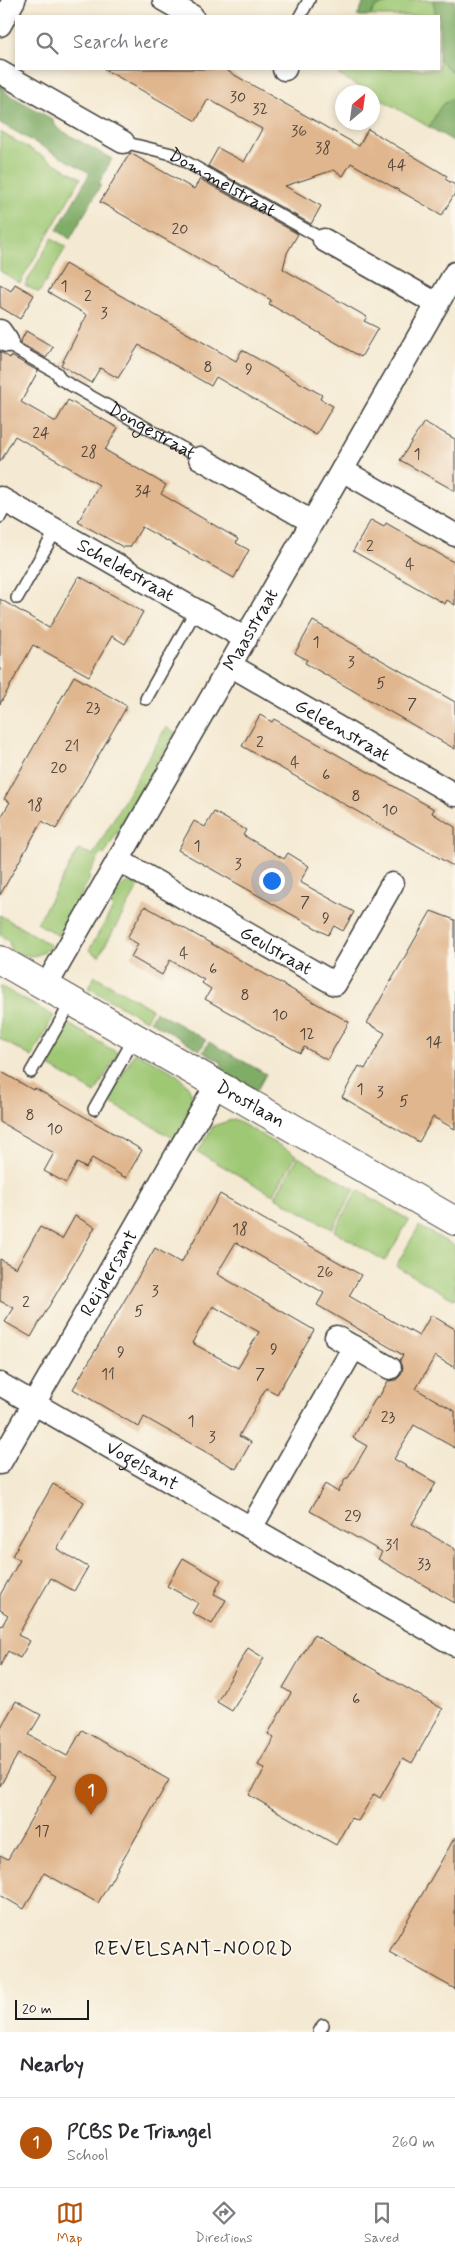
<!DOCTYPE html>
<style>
:root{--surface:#fff;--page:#f7f7f7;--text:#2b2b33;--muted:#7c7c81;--line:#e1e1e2;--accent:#b45309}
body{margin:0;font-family:Mynerve,sans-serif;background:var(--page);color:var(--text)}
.compass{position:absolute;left:335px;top:85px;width:45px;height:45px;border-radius:50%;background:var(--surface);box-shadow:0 2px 8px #0003;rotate:29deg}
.scale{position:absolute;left:15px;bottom:12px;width:74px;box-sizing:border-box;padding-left:5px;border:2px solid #1c1c1c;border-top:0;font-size:14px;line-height:18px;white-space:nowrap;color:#1c1c1c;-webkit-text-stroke:4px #fbf7ec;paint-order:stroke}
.you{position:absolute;left:271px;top:880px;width:18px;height:18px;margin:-12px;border:4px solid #fff;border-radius:50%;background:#1a73e8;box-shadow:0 0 0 8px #1a73e833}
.badge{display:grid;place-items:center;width:32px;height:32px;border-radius:50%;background:var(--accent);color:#fff;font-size:16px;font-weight:700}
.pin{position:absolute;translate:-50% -41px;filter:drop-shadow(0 1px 2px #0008)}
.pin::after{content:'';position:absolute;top:26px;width:18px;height:15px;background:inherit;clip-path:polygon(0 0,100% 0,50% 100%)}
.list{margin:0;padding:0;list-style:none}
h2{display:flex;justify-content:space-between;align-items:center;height:65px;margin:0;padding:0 20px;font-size:21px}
h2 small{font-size:16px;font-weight:400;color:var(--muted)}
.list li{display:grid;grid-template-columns:32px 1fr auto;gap:15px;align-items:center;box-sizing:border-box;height:90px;padding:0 20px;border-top:1px solid var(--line)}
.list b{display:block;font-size:19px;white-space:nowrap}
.list p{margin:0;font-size:16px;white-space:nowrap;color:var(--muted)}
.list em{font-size:16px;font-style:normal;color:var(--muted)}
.icon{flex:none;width:28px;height:28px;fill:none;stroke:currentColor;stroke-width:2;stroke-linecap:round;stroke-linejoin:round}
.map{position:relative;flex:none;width:455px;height:2032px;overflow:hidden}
.search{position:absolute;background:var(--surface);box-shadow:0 2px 8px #0003;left:15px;right:15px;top:15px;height:55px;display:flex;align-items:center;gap:12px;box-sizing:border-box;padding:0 18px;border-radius:0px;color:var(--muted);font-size:19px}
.sheet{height:155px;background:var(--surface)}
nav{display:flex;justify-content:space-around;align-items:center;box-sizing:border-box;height:70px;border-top:1px solid var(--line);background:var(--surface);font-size:14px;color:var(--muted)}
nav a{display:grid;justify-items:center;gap:2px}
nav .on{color:var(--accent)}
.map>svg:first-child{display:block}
.green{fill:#9fc874;stroke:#5e7248}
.forest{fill:#7fac66;stroke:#4e6441}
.building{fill:#e0b68e;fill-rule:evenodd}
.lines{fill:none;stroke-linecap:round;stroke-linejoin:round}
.lane-casing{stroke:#3c3b37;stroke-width:14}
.street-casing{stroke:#3c3b37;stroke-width:25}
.secondary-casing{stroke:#3c3b37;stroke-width:30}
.lane{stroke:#fff;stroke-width:11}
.street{stroke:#fff;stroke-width:22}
.secondary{stroke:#fff;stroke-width:28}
.labels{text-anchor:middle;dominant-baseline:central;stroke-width:4;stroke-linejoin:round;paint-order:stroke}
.number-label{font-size:16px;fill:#4d4238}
.street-label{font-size:19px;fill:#1c1c1c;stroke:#fbf7ec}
.neighbourhood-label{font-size:20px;letter-spacing:1px;fill:#1c1c1c;stroke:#fbf7ec}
</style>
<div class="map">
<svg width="455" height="2032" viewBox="0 0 455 2032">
<rect width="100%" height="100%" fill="#fbf7ec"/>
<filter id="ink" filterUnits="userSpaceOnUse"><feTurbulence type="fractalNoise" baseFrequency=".02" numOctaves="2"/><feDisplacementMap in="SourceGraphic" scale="10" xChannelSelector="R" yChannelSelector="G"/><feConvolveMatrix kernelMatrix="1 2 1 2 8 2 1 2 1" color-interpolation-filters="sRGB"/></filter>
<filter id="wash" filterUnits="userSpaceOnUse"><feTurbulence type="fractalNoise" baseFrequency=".0096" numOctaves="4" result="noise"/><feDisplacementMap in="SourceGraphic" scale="20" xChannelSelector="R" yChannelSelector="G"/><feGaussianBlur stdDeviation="1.12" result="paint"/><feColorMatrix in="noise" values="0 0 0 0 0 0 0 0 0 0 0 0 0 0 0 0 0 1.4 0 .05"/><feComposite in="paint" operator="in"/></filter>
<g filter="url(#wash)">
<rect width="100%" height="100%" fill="#f4e9d2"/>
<!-- green -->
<g class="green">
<path d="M 398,0 L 433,0 L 436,16 L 370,16 L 375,7 Z"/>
<path d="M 439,59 L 450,71 L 455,72 L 455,96 L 441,106 L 429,127 L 339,75 L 342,69 L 439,69 Z"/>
<path d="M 0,132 L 81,178 L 20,283 L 0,271 Z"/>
<path d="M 52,238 L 66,247 L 39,293 L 25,285 Z"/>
<path d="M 166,727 L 175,733 L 104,855 L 101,853 L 88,876 L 90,878 L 59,936 L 37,923 L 79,849 L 93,855 Z"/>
<path d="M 126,883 L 140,884 L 99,956 L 89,950 L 113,908 L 110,900 L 114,892 Z"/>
<path d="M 0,915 L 52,946 C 40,958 26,958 11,951 L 9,941 L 0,935 Z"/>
<path d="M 95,976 L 152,1009 L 146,1020 L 88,988 Z"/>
<path d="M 0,986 L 54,1016 L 32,1057 L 0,1039 Z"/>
<path d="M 67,1023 L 118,1053 L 95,1093 L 44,1063 Z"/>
<path d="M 135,1052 C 154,1063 196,1076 192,1104 C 190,1115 180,1128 175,1139 L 107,1101 Z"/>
<path d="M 234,1119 L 296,1155 L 273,1195 L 198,1152 L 213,1126 Z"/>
<path d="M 298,1157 L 355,1189 L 332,1229 L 275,1197 Z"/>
<path d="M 358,1190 L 409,1220 L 385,1261 L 334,1231 Z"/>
<path d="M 419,1226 L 455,1246 L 455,1300 L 396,1266 Z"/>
</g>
<!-- forest -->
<g class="forest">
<path d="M 365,0 L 398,0 L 375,7 L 370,16 L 357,16 Z"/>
<path d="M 433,0 L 455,0 L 455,72 L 450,71 L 439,59 L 439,16 L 436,16 Z"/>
<path d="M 0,83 L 4,86 L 6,93 L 52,119 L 57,128 L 112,159 L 99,183 L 101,185 L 70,239 L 57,230 L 90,173 L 0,123 Z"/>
<path d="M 455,96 L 455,142 L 429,127 L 441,106 Z"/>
<path d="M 155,1011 L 206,1040 L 200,1050 L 150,1021 Z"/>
<path d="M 209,1042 L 266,1074 L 256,1092 L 223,1073 L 221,1062 L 203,1052 Z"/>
</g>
<g id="blocks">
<!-- building -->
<g class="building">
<path d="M 104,69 L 224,69 L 359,146 L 368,129 L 447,176 L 445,179 L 455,185 L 455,193 L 442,215 L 351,163 L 343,176 L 334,170 L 285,186 L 321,206 L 311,224 L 208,166 L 218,148 L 244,162 L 262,129 L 208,99 L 196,121 Z"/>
<path d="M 130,153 L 194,189 L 200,179 L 298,234 L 287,253 L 283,269 L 367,317 L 364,321 L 378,328 L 361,357 L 269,304 L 271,300 L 100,202 Z"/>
<path d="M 65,264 L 236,361 L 242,350 L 322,395 L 320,399 L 333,406 L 316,435 L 216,377 L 211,386 L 139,345 L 118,378 L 100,368 L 91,383 L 61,365 L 87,315 L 48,292 Z"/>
<path d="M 0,284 L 11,291 L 15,284 L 34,295 L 20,319 L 0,307 Z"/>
<path d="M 26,331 L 53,347 L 46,358 L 20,343 Z"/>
<path d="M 0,352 L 10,358 L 11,356 L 38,371 L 21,402 L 56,422 L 68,400 L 118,428 L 105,450 L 166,485 L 161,494 L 238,539 L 236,543 L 249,550 L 234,578 L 142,527 L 130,547 L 123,547 L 78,522 L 99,485 L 15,436 L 0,462 Z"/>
<path d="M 424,422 L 455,439 L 455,491 L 400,460 Z"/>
<path d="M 371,520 L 384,527 L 386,523 L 455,563 L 455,605 L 447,600 L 445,604 L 353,551 Z"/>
<path d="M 79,576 L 143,612 L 125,644 L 112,636 L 89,676 L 33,645 L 0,704 L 0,599 L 49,628 Z"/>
<path d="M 313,621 L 455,702 L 455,749 L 305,663 L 307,660 L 295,653 Z"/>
<path d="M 74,676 L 127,706 L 56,829 L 42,821 L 0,895 L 0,819 L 10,802 L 4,799 Z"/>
<path d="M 260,715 L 272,722 L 274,719 L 434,809 L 432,813 L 455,827 L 455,867 L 242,746 Z"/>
<path d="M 214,812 L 246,830 L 243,835 L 284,859 L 288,853 L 309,866 L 300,882 L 354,912 L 343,931 L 334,926 L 328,935 L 178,850 L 194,821 L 205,827 Z"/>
<path d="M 145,906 L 349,1022 L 327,1060 L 304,1047 L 300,1053 L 205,999 L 211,989 L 202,983 L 204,980 L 170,960 L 162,975 L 131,957 L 138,944 L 127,938 Z"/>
<path d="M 431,911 L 455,920 L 455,1129 L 433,1117 L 419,1142 L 342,1097 L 359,1066 L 365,1069 L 385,1033 L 367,1023 Z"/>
<path d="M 0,1071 L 33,1090 L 35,1088 L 142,1150 L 126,1178 L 92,1158 L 86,1168 L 77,1163 L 66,1183 L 44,1171 L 54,1153 L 0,1122 Z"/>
<path d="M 220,1194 L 361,1275 L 349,1296 L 394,1322 L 419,1336 L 431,1315 L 455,1329 L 455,1368 L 435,1356 L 416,1389 L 455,1411 L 455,1448 L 414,1425 L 394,1459 L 436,1483 L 412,1524 L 455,1549 L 455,1603 L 378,1559 L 382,1552 L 310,1511 L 325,1484 L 338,1492 L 346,1478 L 348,1478 L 367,1446 L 353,1438 L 377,1396 L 379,1397 L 388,1381 L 396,1380 L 401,1375 L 403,1367 L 400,1360 L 403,1355 L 317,1305 L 324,1293 L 236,1242 L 217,1274 L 314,1330 L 277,1394 L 266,1388 L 239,1436 L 251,1442 L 236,1469 L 144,1417 L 139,1427 L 73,1389 L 155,1248 L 181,1263 ZM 213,1306 L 259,1332 L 238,1368 L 192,1343 Z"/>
<path d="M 75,1216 L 95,1227 L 31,1337 L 5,1322 L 14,1308 L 0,1301 L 0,1259 L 16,1268 L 40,1227 L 62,1239 Z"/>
<path d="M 53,1484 L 84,1502 L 57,1549 L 88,1567 L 74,1591 L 51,1578 L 18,1635 L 30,1641 L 20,1658 L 8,1651 L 0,1666 L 0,1625 L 2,1626 L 8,1615 L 0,1610 L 0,1595 L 20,1560 L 12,1556 Z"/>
<path d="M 183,1558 L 221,1580 L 214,1594 L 226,1600 L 212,1624 L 192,1613 L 198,1603 L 167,1586 Z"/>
<path d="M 314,1635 L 443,1709 L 412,1763 L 403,1758 L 380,1798 L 374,1794 L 358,1821 L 351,1818 L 336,1845 L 249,1795 L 265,1769 L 258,1765 L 274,1738 L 268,1734 L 291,1693 L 283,1688 Z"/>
<path d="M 248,1648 L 264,1658 L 232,1711 L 217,1702 Z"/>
<path d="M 16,1701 L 41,1715 L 29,1735 L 67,1756 L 82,1730 L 169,1780 L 98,1903 L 44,1873 L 24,1909 L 0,1895 L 0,1855 L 8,1859 L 56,1776 L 18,1754 L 0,1786 L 0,1729 Z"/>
<path d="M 455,1837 L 455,1989 L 389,1952 Z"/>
</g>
</g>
</g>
<g filter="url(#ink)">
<use href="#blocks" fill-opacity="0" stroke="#3c3b37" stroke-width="1"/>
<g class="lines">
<!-- lane casing -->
<g class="lane-casing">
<g id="lane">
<path d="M 300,16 L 309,0"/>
<path id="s1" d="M 123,142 L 172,154 L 324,240"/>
<path id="s2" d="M 7,341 L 15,349 L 57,373 L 60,379 L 200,458"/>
<path d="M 0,517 L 8,502"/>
<path d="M 17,598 L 56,530"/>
<path d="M 146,699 L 196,610"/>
<path d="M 31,1072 L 72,1001"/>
<path d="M 94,1109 L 135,1037"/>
<path d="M 319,2032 L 323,2025"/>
</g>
</g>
<!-- street casing -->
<g class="street-casing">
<g id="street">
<path d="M 164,0 L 192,16"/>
<path d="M 0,25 L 14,0"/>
<path d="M 284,69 L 285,69"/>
<path d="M 0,72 L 123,142"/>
<path d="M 324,240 L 437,304"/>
<path d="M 0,331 L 7,341"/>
<path d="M 200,458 L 312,522"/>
<path d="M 342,470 L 455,535"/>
<path id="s3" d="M 0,498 L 246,639"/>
<path id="s4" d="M 230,665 L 455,795"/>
<path id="s5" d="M 118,860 L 335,984 L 392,884"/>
<path id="s6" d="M 46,986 L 455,273"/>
<path d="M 336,1337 L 390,1368"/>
<path id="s7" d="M 0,1384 L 455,1645"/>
<path id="s8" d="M 0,1463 L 217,1084"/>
<path d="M 251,1528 L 354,1347"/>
</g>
</g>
<!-- secondary casing -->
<g class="secondary-casing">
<g id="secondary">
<path id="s9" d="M 0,960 L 455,1221"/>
</g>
</g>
<!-- lane -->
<use href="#lane" class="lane"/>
<!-- street -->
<use href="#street" class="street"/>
<!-- secondary -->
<use href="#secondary" class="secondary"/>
</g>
</g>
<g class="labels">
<!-- number labels -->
<g class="number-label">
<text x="238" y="97">30</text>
<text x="260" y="109">32</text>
<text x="299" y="131">36</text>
<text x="323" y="148">38</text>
<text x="397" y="165">44</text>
<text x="180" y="229">20</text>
<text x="64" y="286">1</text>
<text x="88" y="296">2</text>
<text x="104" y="313">3</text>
<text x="208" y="367">8</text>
<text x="249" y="369">9</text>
<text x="41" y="433">24</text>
<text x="89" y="452">28</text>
<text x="417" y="454">1</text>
<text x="143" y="491">34</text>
<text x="370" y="546">2</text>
<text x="410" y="564">4</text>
<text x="316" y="642">1</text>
<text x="351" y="662">3</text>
<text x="381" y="683">5</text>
<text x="412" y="704">7</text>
<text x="93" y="708">23</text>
<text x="260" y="742">2</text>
<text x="72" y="746">21</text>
<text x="295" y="762">4</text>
<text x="59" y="768">20</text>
<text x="326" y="775">6</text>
<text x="356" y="796">8</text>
<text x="35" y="805">18</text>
<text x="390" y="810">10</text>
<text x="197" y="846">1</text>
<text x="238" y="864">3</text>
<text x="305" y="902">7</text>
<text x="326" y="918">9</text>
<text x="184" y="953">4</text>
<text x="213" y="969">6</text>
<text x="245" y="995">8</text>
<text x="280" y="1015">10</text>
<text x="307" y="1034">12</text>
<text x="434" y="1042">14</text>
<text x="360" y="1089">1</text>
<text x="380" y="1092">3</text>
<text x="404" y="1101">5</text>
<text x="30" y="1115">8</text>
<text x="55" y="1129">10</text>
<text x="240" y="1229">18</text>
<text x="325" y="1272">26</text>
<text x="155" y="1291">3</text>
<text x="26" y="1302">2</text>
<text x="139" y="1311">5</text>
<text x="274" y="1349">9</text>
<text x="121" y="1352">9</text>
<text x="108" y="1374">11</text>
<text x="260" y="1374">7</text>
<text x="388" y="1417">23</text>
<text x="191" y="1421">1</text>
<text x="212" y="1437">3</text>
<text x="353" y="1516">29</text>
<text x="392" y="1545">31</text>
<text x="424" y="1564">33</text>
<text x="356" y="1699">6</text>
<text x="42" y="1831">17</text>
</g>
<!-- street labels -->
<g class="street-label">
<text stroke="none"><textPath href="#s1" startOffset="108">Dommelstraat</textPath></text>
<text stroke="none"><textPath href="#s2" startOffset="172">Dongestraat</textPath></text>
<text stroke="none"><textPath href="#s3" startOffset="145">Scheldestraat</textPath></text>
<text stroke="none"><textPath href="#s6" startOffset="411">Maasstraat</textPath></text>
<text stroke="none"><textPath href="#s4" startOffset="130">Geleenstraat</textPath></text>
<text stroke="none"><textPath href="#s5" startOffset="182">Geulstraat</textPath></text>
<text stroke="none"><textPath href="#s9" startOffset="289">Drostlaan</textPath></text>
<text stroke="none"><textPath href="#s8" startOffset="219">Reijdersant</textPath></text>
<text stroke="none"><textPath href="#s7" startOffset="164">Vogelsant</textPath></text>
</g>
<!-- neighbourhood labels -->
<g class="neighbourhood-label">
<text x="194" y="1949">REVELSANT-NOORD</text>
</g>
</g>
</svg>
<svg class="compass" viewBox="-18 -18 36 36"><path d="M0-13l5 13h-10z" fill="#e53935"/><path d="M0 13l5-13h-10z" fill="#7c7c81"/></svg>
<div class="scale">20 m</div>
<div class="you"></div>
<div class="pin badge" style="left:91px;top:1815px">1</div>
<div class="search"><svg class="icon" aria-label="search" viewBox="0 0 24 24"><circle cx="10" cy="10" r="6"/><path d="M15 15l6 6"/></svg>Search here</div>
</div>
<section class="sheet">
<h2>Nearby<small></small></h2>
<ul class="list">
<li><span class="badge">1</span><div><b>PCBS De Triangel</b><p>School</p></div><em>260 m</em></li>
</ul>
</section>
<nav>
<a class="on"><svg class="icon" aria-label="map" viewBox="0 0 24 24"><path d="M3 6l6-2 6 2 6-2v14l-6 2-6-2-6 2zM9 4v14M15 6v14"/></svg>Map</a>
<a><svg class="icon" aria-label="directions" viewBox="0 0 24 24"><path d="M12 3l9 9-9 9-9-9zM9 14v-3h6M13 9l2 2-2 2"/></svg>Directions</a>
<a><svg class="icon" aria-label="saved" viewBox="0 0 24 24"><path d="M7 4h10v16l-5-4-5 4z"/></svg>Saved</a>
</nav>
